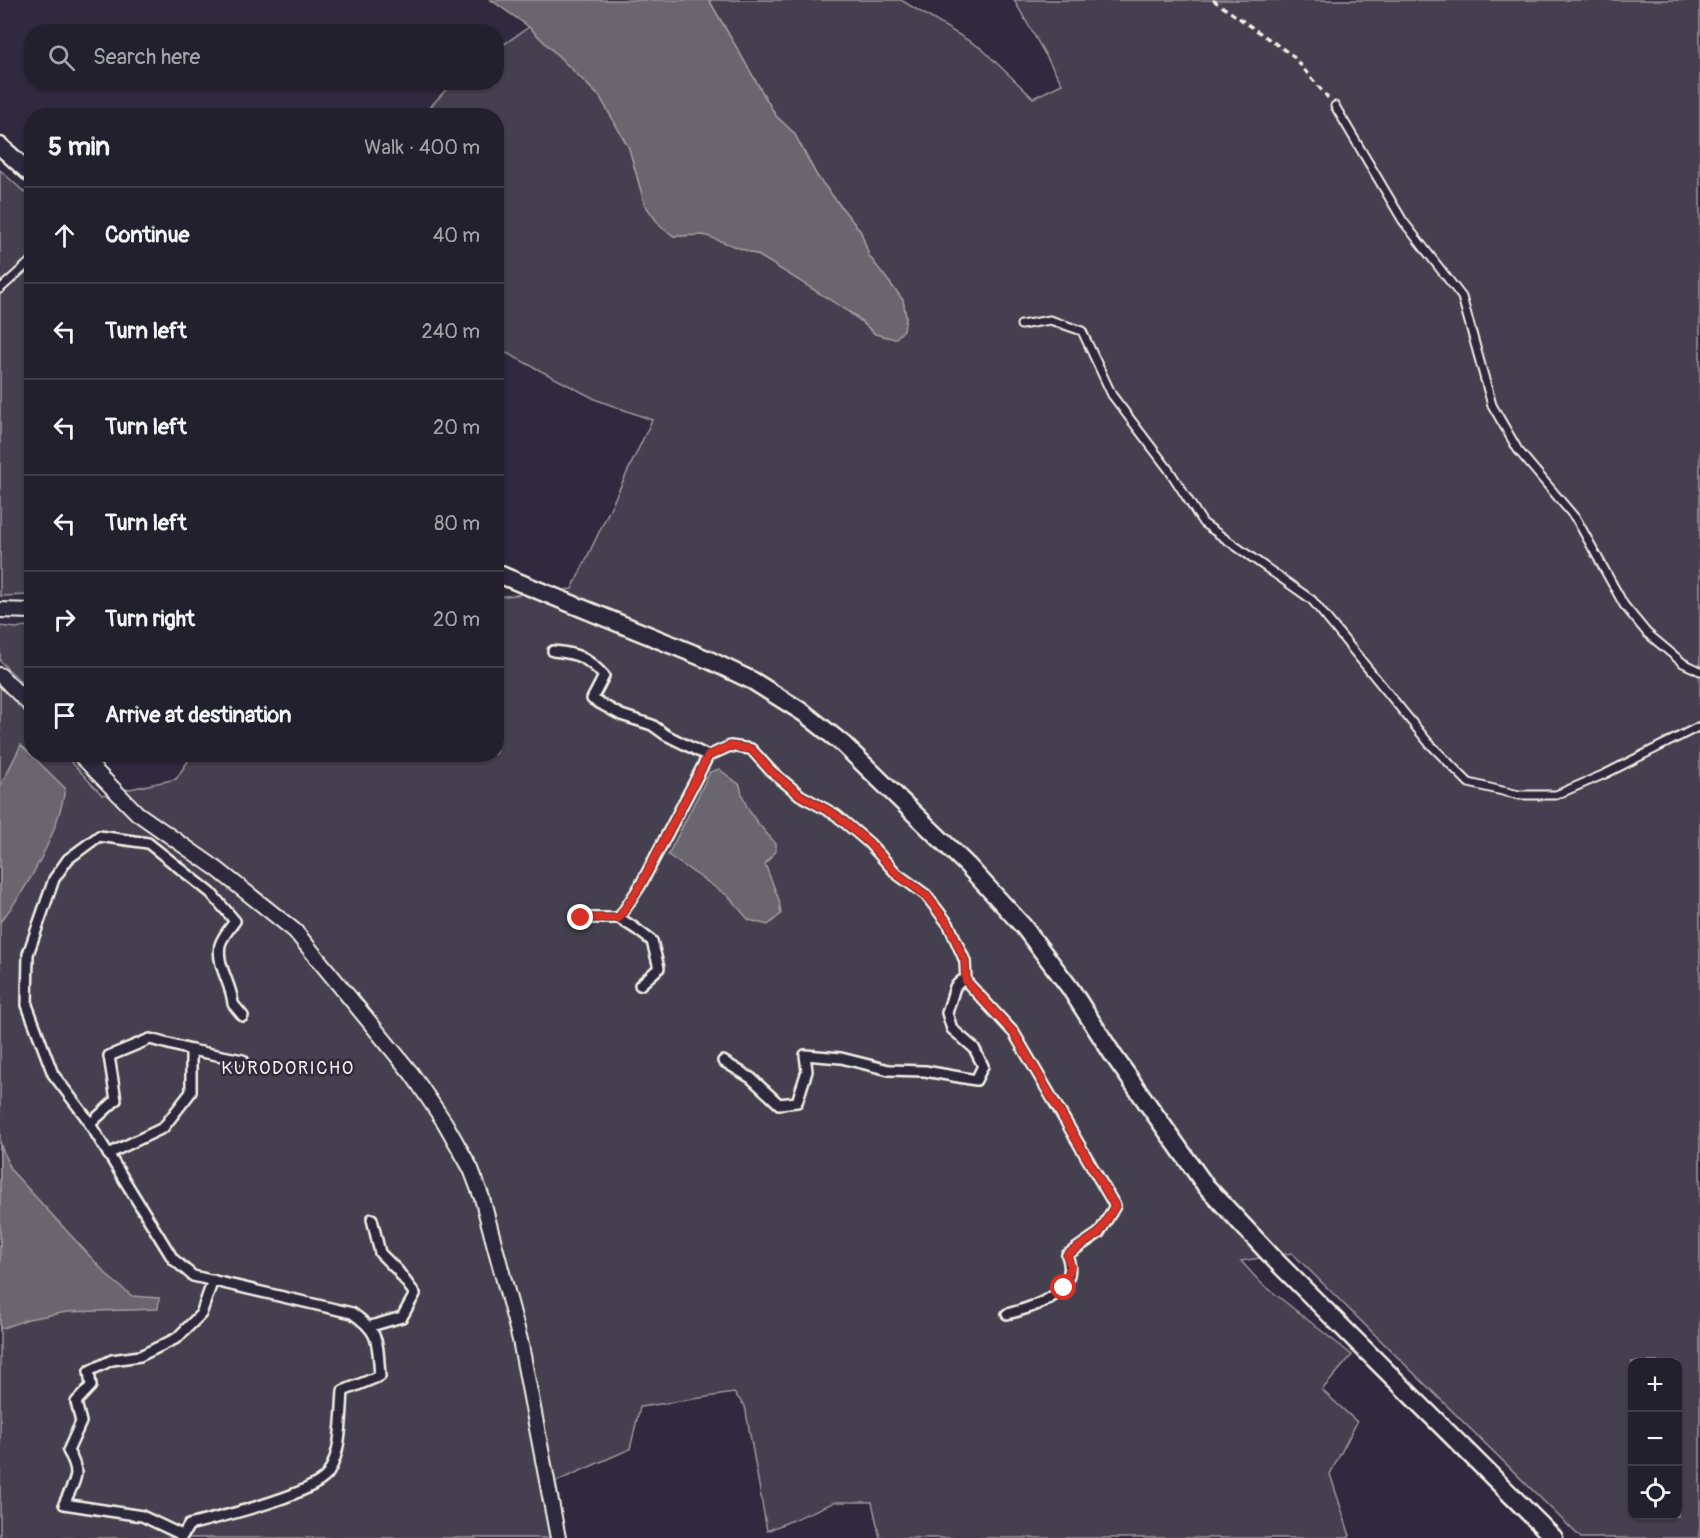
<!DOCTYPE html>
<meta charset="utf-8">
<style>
:root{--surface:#23202e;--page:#2b2836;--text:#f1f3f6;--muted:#a3a3aa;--line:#403e4a}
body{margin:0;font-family:Pangolin,sans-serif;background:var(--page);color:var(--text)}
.controls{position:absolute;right:18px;bottom:18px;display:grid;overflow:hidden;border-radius:12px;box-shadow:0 2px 4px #0004}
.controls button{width:54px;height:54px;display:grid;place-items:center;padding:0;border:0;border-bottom:2px solid var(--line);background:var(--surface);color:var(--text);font:30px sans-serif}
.stop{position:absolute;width:18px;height:18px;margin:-14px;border:4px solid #d93025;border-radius:50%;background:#fff}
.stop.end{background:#d93025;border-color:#fff;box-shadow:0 2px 6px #0008}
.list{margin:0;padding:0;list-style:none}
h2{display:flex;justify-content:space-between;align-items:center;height:78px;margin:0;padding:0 24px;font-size:26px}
h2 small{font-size:20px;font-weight:400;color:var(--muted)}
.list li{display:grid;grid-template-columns:39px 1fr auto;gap:18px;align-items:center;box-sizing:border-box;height:96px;padding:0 24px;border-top:2px solid var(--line)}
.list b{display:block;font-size:22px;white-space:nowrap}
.list em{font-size:20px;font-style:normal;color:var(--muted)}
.icon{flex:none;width:33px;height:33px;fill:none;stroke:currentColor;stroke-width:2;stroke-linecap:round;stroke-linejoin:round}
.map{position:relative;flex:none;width:1700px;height:1538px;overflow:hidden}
.search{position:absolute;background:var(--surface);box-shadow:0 2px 4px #0004;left:24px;top:24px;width:480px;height:66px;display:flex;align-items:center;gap:15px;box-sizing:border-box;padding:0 21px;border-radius:24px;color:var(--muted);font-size:22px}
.panel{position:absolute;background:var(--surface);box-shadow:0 2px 4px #0004;left:24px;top:108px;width:480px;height:654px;border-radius:24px}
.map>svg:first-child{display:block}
.green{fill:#454050;stroke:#9c989c;stroke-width:1.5;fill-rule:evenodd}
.water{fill:#6a6670;stroke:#a19ea0;stroke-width:1.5}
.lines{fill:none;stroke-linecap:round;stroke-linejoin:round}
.service-casing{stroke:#f4f1e8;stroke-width:11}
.pedestrian-casing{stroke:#f4f1e8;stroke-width:14}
.minor-casing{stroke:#f4f1e8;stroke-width:18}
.tertiary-casing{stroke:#f4f1e8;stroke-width:21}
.path{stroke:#f4f1e8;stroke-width:3;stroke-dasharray:6 4.5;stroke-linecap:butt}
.service{stroke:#2f2a3d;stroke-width:7}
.pedestrian{stroke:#2f2a3d;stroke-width:9}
.minor{stroke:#2f2a3d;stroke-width:14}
.tertiary{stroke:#2f2a3d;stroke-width:16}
.route{stroke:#d93025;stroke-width:8}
.labels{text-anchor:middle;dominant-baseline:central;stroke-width:5;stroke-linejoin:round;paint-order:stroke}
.neighbourhood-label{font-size:18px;letter-spacing:1.5px;fill:#f4f1e8;stroke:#2f2a3d}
</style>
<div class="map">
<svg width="1700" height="1538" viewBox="0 0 1700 1538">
<rect width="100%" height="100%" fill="#2f2a3d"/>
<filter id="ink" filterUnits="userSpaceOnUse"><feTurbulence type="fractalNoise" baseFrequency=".0167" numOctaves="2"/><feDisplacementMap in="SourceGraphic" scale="12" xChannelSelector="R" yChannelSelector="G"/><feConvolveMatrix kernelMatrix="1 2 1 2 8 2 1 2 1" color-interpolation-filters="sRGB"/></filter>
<g filter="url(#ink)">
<!-- green -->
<g class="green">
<path d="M 709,0 L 901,0 L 981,48 L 1033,98 L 1062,84 L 1014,0 L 1700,0 L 1700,1538 L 1581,1538 L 1292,1253 L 1241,1261 L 1260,1282 L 1352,1355 L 1322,1390 L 1357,1422 L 1330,1474 L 1350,1536 L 1347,1538 L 880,1538 L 872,1502 L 835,1502 L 767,1531 L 745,1406 L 734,1393 L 640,1407 L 630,1449 L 546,1486 L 556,1538 L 0,1538 L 0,681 L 31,717 L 32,754 L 65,755 L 102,795 L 176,779 L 192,755 L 496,754 L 497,597 L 572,589 L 652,420 L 597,400 L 497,348 L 496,116 L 423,115 L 452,83 L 496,82 L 497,49 L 529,27 L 600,97 L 629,148 L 645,205 L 674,236 C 683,236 693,235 702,235 C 744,239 844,304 875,334 L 903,330 L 906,317 L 903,300 L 869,256 L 861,232 L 817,176 L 794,133 L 776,116 ZM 1632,1362 L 1678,1362 L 1678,1516 L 1632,1516 Z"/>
<path d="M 0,170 L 32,199 L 31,595 L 0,596 Z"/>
<path d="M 31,625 L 32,625 L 31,692 L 0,661 L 0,626 L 16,628 Z"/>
</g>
<!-- water -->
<g class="water">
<path d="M 491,0 L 709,0 L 776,116 L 794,133 L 817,176 L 861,232 L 869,256 L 903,300 L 906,317 L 904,330 L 895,339 L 875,334 L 856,316 L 758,255 L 704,235 L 674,236 L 661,227 L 645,205 L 629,148 L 600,97 L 529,27 Z"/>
<path d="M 21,745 L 65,788 C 59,831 28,889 0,922 L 0,787 Z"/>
<path d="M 719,769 L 740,785 C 744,810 759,825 776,844 L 776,851 L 765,864 L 779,900 L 781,914 L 768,925 L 749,920 L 728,896 L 668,855 L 710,772 Z"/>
<path d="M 0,1143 L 10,1169 L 110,1278 L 132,1296 L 159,1298 L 158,1309 L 67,1312 L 28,1319 L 0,1329 Z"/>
</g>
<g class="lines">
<!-- service casing -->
<g class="service-casing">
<g id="service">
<path d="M 1335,106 L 1403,221 L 1462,297 L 1492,405 L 1518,450 L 1577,520 L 1624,605 L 1647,633 L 1683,663 L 1700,671"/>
<path d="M 0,289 L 32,260"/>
<path d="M 1021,325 L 1050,320 L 1082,331 L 1112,395 L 1169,470 L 1203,523 L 1312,600 L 1428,742 L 1469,783 L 1519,795 L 1556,795 L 1605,774 L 1700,726"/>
</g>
</g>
<!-- pedestrian casing -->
<g class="pedestrian-casing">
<g id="pedestrian">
<path d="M 553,651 C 577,653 588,658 604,676 L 592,699 L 621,715 L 652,725 L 666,735 L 708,756"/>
<path d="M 581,918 L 619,918 L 636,929 L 652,941 L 659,968 L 640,985"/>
<path d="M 619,918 L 640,886 L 708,756 L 730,746 L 751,749 L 771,771 L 800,795 L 836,815 L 869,843 L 897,874 L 926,895 L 949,925 L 965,961 L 966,981 L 1014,1033 L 1115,1206 L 1099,1233 L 1067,1255 C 1081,1293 1035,1307 1007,1314"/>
<path d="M 723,1061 L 751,1078 L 779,1104 L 797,1102 L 807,1071 L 805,1055 L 841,1058 L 889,1070 L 925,1071 L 976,1080 L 983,1066 L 974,1048 L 952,1029 L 947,1013 L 955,987 L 961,981"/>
<path d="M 90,1124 L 116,1100 L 109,1056 L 150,1039 L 191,1050"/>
<path d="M 108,1154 L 163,1128 L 191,1092 L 191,1050 L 243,1060"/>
<path d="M 371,1326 L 402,1317 L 415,1294 L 398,1271 L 380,1253 L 372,1219"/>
<path d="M 182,1535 L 142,1516 L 64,1504 C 74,1480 83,1476 68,1451 L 81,1422 L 76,1402 L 91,1386 L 89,1371 L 112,1360 L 140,1356 L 177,1338 L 201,1314 L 213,1280"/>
<path d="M 181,1538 L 189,1525 C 216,1518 318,1494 329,1472 C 342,1449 341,1417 343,1391 L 380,1376 C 377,1343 381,1333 352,1313 L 193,1276 L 173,1259 L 85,1116 L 53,1074 L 27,1005 L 28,954 L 54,879 L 68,859 L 99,836 L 148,843 L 211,893 L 235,921 C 230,928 222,937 220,945 C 216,966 232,984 233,1004 L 243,1016"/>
</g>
</g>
<!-- minor casing -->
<g class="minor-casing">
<g id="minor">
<path d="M 0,610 L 32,611"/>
<path d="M 0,675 L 32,707"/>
<path d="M 79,754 L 137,813 L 217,869 L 295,931 L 412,1074 L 445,1123 L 471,1169 L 482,1198 L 520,1340 L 558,1538"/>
</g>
</g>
<!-- tertiary casing -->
<g class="tertiary-casing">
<g id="tertiary">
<path d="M 0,146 L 32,175"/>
<path d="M 496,573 L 709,660 L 753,681 L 804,713 L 843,744 L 968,866 L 1023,926 L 1070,988 L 1113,1055 L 1205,1185 L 1276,1261 L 1554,1538"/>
</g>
</g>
<!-- path -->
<path class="path" d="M 1213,0 L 1292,55 L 1328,98"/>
<!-- service -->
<use href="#service" class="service"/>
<!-- pedestrian -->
<use href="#pedestrian" class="pedestrian"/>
<!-- minor -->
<use href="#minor" class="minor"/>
<!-- tertiary -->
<use href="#tertiary" class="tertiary"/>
</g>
</g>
<g class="lines" filter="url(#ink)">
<!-- route -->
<path class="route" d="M 581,918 L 619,918 L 640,886 L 708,756 L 730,746 L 751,749 L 771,771 L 800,795 L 836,815 L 869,843 L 897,874 L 926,895 L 949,925 L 965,961 L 966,981 L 1014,1033 L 1115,1206 L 1099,1233 L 1067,1255 L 1071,1266 L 1064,1288"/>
</g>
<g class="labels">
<!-- neighbourhood labels -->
<g class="neighbourhood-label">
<text x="288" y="1068">KURODORICHO</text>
</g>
</g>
</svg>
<div class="controls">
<button>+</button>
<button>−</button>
<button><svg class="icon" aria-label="locate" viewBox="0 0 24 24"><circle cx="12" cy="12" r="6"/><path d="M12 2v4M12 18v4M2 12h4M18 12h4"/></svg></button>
</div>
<div class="stop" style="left:1064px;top:1288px"></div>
<div class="stop end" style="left:581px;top:918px"></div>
<div class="search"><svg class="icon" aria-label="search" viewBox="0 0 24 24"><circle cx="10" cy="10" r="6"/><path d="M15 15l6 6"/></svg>Search here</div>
<section class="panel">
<h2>5 min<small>Walk · 400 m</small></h2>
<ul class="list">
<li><svg class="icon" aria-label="ahead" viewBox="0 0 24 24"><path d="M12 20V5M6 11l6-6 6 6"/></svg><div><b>Continue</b></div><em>40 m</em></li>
<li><svg class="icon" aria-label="left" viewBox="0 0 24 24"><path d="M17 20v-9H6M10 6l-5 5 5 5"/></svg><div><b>Turn left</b></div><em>240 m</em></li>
<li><svg class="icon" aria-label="left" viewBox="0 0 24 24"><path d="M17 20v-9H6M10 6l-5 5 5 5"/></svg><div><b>Turn left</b></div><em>20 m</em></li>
<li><svg class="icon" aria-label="left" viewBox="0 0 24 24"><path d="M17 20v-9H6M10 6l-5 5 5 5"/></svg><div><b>Turn left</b></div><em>80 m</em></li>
<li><svg class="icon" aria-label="right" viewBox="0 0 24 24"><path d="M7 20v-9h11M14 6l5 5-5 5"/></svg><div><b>Turn right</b></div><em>20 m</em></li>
<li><svg class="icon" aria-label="arrive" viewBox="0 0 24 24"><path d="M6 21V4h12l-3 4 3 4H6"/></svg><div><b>Arrive at destination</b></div></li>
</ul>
</section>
</div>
